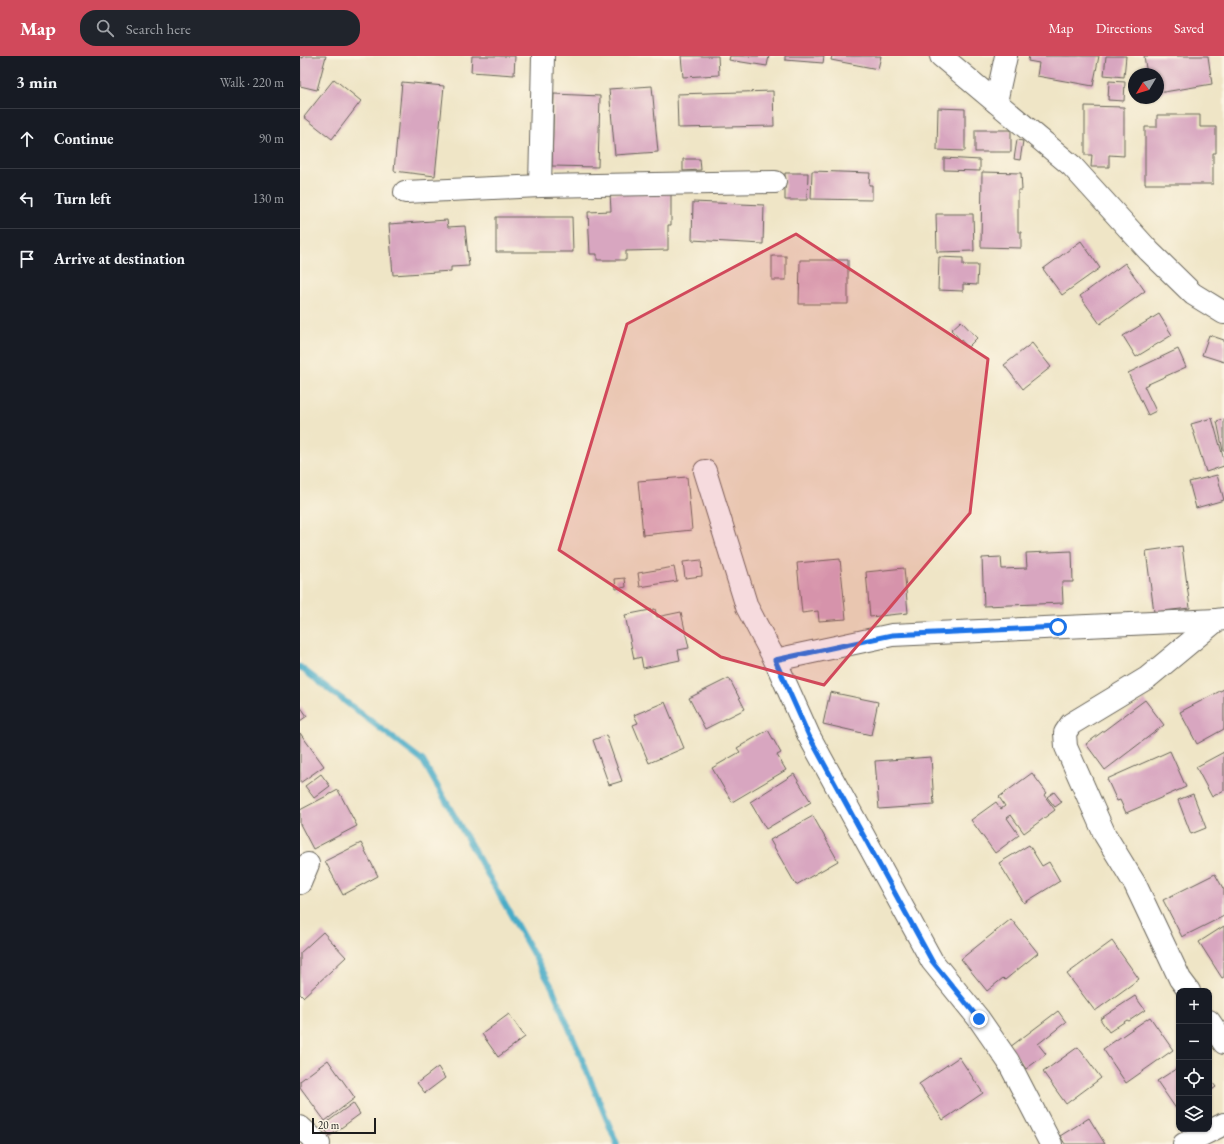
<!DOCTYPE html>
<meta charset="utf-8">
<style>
:root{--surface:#171b24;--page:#20242c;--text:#f1f3f6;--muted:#9ea1a6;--line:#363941;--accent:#d1495b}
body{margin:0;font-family:"EB Garamond",serif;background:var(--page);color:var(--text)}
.controls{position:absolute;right:12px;bottom:12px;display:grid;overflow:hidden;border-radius:8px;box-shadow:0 1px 3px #0004}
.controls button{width:36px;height:36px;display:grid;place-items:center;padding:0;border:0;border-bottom:1px solid var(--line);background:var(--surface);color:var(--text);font:20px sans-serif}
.compass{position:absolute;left:828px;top:12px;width:36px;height:36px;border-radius:50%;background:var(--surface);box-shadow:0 1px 3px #0004;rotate:232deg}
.scale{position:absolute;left:12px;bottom:10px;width:64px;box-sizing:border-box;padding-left:4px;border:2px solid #1c1c1c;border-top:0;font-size:11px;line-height:14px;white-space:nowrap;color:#1c1c1c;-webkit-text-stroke:3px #fcf5e5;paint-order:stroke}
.stop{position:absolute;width:12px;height:12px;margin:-9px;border:3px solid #1a73e8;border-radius:50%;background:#fff}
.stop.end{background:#1a73e8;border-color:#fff;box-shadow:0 1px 4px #0008}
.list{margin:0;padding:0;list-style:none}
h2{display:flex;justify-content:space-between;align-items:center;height:52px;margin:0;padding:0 16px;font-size:17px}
h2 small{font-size:13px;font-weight:400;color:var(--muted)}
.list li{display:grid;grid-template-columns:26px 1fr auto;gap:12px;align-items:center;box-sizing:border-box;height:60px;padding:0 16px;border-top:1px solid var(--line)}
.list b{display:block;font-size:15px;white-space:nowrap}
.list em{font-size:13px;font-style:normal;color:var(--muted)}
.icon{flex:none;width:22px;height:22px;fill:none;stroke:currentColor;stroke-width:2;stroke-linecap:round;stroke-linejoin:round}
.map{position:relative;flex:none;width:924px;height:1088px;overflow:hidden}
header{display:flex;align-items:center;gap:24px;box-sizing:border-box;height:56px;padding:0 20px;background:var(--accent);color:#fff}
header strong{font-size:19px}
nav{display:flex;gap:22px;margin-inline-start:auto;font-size:14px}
.search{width:280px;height:36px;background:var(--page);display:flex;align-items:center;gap:10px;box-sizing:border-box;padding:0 14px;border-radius:16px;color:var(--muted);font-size:15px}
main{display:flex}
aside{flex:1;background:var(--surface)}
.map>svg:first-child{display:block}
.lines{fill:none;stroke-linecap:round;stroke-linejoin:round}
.stream{stroke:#48acc7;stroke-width:6}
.building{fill:#d8a6c0}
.minor-casing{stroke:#666258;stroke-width:24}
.minor{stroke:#fff;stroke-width:22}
.route{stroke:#1a73e8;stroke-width:5}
.marked{fill:#d1495b;fill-opacity:0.2;stroke:#d1495b;stroke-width:3;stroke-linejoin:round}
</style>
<header>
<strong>Map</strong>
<div class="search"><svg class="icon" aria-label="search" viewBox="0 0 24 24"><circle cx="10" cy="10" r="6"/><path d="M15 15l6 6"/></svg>Search here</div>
<nav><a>Map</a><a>Directions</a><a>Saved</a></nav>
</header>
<main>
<aside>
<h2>3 min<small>Walk · 220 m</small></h2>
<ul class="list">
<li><svg class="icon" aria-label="ahead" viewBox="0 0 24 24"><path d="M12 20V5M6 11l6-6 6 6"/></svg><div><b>Continue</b></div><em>90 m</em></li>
<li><svg class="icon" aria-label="left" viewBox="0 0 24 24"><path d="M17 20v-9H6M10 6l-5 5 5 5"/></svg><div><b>Turn left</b></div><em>130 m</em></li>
<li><svg class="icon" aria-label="arrive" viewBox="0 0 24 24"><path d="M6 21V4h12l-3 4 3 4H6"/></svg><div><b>Arrive at destination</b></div></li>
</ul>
</aside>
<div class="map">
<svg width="924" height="1088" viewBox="0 0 924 1088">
<rect width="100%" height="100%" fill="#fcf5e5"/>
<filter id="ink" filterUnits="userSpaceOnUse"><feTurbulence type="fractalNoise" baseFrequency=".025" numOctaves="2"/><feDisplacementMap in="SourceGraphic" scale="8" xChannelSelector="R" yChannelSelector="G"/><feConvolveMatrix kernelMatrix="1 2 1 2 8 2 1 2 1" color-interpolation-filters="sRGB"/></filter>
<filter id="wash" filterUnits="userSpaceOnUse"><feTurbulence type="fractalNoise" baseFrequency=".012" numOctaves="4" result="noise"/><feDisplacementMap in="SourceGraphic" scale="16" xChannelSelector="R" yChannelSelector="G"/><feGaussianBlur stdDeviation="0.9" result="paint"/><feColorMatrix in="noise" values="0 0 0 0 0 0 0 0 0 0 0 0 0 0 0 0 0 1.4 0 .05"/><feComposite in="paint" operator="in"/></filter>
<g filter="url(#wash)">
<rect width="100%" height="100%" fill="#efe5c6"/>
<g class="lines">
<!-- stream -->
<path class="stream" d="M 0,611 L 123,705 L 252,931 L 317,1088"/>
</g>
<g id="blocks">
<!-- building -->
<g class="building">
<path d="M 3,0 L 26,0 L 17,34 L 0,30 L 0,1 L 3,2 Z"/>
<path d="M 172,0 L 215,0 L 214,19 L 171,16 Z"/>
<path d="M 381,0 L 418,0 L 419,19 L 383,21 Z"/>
<path d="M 430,0 L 469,0 L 467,10 L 429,4 Z"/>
<path d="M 485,0 L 524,0 L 523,7 L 485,4 Z"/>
<path d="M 532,0 L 581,0 L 578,13 L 531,4 Z"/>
<path d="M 729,0 L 799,0 L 793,30 L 737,20 L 739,7 L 728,5 Z"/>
<path d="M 806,0 L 826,0 L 824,21 L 804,19 Z"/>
<path d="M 844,0 L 908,0 L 912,28 L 858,37 L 858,18 L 847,18 Z"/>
<path d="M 34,23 L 61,45 L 32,83 L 4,61 Z"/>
<path d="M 809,25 L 825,26 L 824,45 L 808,44 Z"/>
<path d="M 102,26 L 144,30 L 135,120 L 94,115 Z"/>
<path d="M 352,30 L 358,96 L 315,99 L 309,33 Z"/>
<path d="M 473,35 L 474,70 L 378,72 L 377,38 Z"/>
<path d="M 254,38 L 300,40 L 298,111 L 252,110 Z"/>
<path d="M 785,50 L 824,51 L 824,100 L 809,99 L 809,111 L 791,111 L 792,99 L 785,99 Z"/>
<path d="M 638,52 L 665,53 L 665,95 L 637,94 Z"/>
<path d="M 857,59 L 900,59 L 900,71 L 916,71 L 916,97 L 913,97 L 913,128 L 845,128 L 845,71 L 857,71 Z"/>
<rect x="675" y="74" width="36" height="22"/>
<path d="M 717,84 L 723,85 L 720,104 L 714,103 Z"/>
<path d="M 644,102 L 680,104 L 680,115 L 644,114 Z"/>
<path d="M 383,103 L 400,103 L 401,114 L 383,115 Z"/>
<path d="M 512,115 L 570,117 L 569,129 L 572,129 L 572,144 L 511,143 Z"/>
<path d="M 682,116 L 721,117 L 722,134 L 718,134 L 718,176 L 721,176 L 721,192 L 681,191 Z"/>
<path d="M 485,117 L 508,117 L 507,144 L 485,144 Z"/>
<path d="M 310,137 L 371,137 L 371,169 L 368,169 L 368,194 L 326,195 L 326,204 L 297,204 L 297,198 L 290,198 L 288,156 L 311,155 Z"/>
<path d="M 393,146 L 464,149 L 463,188 L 392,184 Z"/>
<path d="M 636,158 L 673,158 L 674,195 L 637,196 Z"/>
<path d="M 196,161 L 272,161 L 273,196 L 196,196 Z"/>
<path d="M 147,164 L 148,171 L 165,170 L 169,210 L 151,211 L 151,215 L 93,219 L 89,168 Z"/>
<path d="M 781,185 L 800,212 L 762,239 L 743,213 Z"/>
<rect x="472" y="200" width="14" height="24"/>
<path d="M 639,201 L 663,202 L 663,209 L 678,209 L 677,229 L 663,228 L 663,235 L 638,234 Z"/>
<path d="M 500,204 L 548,204 L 548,248 L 499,248 Z"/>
<path d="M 825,207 L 845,235 L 800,268 L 780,240 Z"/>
<path d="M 859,258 L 872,279 L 836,301 L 823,280 Z"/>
<path d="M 661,265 L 677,282 L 668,291 L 651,274 Z"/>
<path d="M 909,279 L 924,284 L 924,306 L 902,299 Z"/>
<path d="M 732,287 L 751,311 L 723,333 L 704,309 Z"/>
<path d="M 878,293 L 886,311 L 844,330 L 856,355 L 848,359 L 828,317 Z"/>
<path d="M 912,362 L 924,404 L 924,410 L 906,416 L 891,368 Z"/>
<path d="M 924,363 L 924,395 L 923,395 L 917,365 Z"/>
<path d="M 917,419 L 924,444 L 896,452 L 889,426 Z"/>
<path d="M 387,421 L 392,474 L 343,479 L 338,425 Z"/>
<path d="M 882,490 L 890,552 L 854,556 L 846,495 Z"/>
<path d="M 772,495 L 773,526 L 762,526 L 763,547 L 684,550 L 682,502 L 701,501 L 702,513 L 727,512 L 726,497 Z"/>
<path d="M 540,503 L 546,563 L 519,565 L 518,555 L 502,557 L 497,507 Z"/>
<path d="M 401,504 L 402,520 L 385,522 L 383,506 Z"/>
<path d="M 374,511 L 377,525 L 340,531 L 338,517 Z"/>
<path d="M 604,512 L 608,557 L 570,561 L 566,516 Z"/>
<path d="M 325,522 L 326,531 L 316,533 L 315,523 Z"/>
<path d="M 355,553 L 357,561 L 381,556 L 389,592 L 378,594 L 380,604 L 343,612 L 341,601 L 334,603 L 325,559 Z"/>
<path d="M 429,622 L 445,653 L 405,673 L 389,642 Z"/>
<path d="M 924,633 L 924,673 L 897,688 L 880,656 Z"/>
<path d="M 530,636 L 578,646 L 571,679 L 523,668 Z"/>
<path d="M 845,644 L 864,669 L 805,714 L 786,688 Z"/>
<path d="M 365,646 L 384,692 L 349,707 L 333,669 L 338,667 L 334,659 Z"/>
<path d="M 0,650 L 7,660 L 0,665 Z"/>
<path d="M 468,674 L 481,697 L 477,699 L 486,714 L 432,746 L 412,712 L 440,696 L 437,692 Z"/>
<path d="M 0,677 L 24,710 L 0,727 Z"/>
<path d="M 306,679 L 322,725 L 309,729 L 293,684 Z"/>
<path d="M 870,695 L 886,731 L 826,757 L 820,744 L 817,745 L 807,723 Z"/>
<path d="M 924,696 L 924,734 L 912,741 L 896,711 Z"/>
<path d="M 631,701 L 634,749 L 579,753 L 575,705 Z"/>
<path d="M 732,717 L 747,737 L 744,739 L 755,754 L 724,777 L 711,759 L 707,762 L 719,779 L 695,797 L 671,764 L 696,746 L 701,753 L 705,750 L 699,741 Z"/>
<path d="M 21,718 L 30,730 L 14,742 L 5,730 Z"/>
<path d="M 494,718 L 511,746 L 466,773 L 450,746 Z"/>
<path d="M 38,734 L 57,770 L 13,793 L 0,768 L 0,754 Z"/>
<path d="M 754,736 L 762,746 L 755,751 L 747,741 Z"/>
<path d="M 893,738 L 906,772 L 891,778 L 878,744 Z"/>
<path d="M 513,760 L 538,805 L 496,829 L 470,784 Z"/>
<path d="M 61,787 L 78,820 L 43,839 L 25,805 Z"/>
<path d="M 729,789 L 742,810 L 749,806 L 760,825 L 724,847 L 699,807 Z"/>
<path d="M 915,818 L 924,834 L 924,860 L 882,881 L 863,844 Z"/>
<path d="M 711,863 L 738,897 L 705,924 L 703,922 L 687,935 L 661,903 Z"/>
<path d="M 924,870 L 924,921 L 922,922 L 899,886 Z"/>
<path d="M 23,876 L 46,901 L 3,941 L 0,938 L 0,897 Z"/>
<path d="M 812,885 L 839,923 L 795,955 L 767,918 Z"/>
<path d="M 835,940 L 845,954 L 829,965 L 827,964 L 809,976 L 800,963 Z"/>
<path d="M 758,955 L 766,966 L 738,988 L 746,998 L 726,1013 L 710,991 Z"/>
<path d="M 209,958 L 225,981 L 198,1001 L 182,978 Z"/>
<path d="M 850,961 L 873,994 L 826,1027 L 803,993 Z"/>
<path d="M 778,991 L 801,1022 L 766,1048 L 743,1016 Z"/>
<path d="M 659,1001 L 683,1037 L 643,1064 L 619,1028 Z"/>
<path d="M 28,1004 L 55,1042 L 25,1065 L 0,1031 L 0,1025 Z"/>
<path d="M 138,1011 L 145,1022 L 125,1037 L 117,1027 Z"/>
<path d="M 879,1011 L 879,1057 L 857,1025 Z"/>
<path d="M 909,1022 L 916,1031 L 909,1036 Z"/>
<path d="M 53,1047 L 60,1058 L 30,1080 L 22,1070 Z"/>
<path d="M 789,1062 L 805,1088 L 765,1088 L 760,1080 Z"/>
</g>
</g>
</g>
<g filter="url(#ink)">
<use href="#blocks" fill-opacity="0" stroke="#666258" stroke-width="1"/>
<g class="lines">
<!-- minor casing -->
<g class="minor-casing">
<g id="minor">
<path d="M 641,0 L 772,110 L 849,195 L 893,238 L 924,257"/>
<path d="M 696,46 L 706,0"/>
<path d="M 240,130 L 243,0"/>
<path d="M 105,136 L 240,130 L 475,126"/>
<path d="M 405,415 L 447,551 L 475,604 L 509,680 L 632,905 L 679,963 L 708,1005 L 751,1088"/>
<path d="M 475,604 L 592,579 L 917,564"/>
<path d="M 0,827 L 8,808"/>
<path d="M 889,935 L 880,923 L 835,828 L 805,779 L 766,691 L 765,677 L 771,668 L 847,622 L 917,564 L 924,563"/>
<path d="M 909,965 L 924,987"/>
<path d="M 0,1071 L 19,1088"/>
<path d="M 884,1088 L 924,1068"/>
</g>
</g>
<!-- minor -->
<use href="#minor" class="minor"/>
</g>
</g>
<g class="lines" filter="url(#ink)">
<!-- route -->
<path class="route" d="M 679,963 L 632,905 L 509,680 L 475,604 L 592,579 L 758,571"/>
</g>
<!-- marked area -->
<path class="marked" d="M 496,178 L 688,303 L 670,457 L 524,629 L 421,601 L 259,494 L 327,268 Z"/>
</svg>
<div class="controls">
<button>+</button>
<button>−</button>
<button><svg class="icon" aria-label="locate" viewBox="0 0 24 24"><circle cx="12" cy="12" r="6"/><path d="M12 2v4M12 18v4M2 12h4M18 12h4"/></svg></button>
<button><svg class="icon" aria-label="layers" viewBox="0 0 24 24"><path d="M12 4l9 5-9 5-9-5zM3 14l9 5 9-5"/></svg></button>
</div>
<svg class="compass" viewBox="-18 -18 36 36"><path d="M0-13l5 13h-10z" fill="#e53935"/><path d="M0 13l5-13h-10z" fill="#9ea1a6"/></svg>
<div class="scale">20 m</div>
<div class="stop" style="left:758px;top:571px"></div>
<div class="stop end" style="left:679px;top:963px"></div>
</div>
</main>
